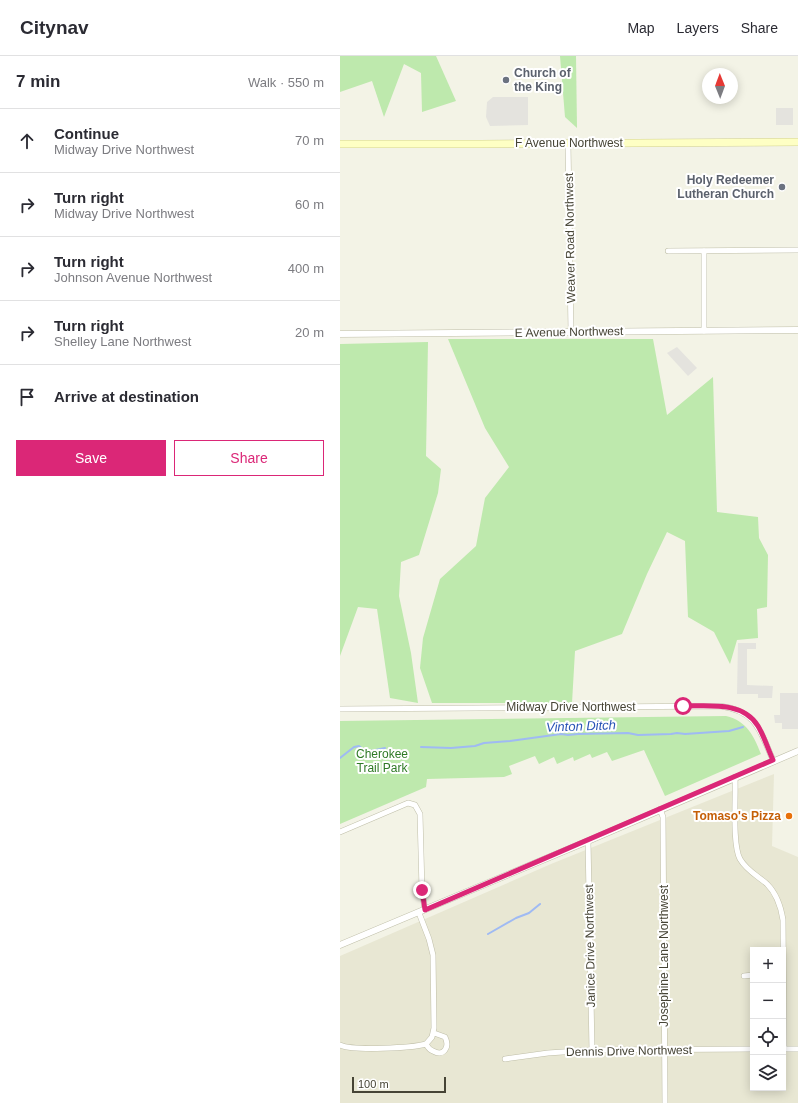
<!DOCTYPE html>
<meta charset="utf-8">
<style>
:root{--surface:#fff;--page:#f2f2f3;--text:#2b2b33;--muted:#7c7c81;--line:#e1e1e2;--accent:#db2777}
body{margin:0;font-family:Arial,sans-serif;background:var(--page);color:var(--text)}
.controls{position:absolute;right:12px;bottom:12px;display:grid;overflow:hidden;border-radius:0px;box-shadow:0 2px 10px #0003}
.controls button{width:36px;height:36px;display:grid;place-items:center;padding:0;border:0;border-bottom:1px solid var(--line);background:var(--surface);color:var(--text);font:20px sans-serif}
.compass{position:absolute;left:362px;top:12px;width:36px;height:36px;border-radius:50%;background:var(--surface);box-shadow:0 2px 10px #0003;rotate:359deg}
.scale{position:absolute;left:12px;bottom:10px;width:94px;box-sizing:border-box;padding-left:4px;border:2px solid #464435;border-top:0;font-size:11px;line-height:14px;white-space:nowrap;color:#464435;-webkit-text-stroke:3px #fff;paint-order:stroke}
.stop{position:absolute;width:12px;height:12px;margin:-9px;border:3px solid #db2777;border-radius:50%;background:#fff}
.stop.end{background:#db2777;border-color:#fff;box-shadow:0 1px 4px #0008}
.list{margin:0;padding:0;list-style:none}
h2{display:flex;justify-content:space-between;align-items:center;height:52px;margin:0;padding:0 16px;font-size:17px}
h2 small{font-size:13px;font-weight:400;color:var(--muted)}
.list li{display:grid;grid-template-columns:26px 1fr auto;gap:12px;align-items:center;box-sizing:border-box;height:64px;padding:0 16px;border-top:1px solid var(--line)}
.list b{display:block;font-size:15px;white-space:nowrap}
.list p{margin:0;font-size:13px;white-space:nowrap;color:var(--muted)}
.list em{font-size:13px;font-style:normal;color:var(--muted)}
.actions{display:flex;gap:8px;padding:12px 16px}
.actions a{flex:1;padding:9px 0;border:1px solid var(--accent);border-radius:0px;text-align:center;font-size:14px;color:var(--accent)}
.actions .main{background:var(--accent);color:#fff}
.icon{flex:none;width:22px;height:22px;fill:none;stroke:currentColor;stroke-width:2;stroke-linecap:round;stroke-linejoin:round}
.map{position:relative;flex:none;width:458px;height:1047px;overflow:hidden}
header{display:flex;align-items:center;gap:24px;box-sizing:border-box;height:56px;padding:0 20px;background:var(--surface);border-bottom:1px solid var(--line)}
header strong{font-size:19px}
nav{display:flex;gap:22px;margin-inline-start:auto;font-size:14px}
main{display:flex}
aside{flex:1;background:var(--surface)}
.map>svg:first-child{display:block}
.residential{fill:#e8e7d3;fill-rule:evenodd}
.green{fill:#bee9ad}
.parking{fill:#e4e3de}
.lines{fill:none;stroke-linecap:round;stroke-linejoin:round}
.stream{stroke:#9fbaf3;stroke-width:2}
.minor-casing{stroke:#bfbea8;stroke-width:6}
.tertiary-casing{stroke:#bfbea8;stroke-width:7}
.secondary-casing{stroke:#d2d192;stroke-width:8}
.minor{stroke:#fff;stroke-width:5}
.tertiary{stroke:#fff;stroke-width:6}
.secondary{stroke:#feffc4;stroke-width:7}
.route{stroke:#db2777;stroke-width:5}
.worship-dot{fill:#6b7280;stroke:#fff;stroke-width:1.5}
.food-dot{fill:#e8710a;stroke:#fff;stroke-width:1.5}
.labels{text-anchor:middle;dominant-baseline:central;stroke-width:4;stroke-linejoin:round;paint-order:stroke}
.worship-label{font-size:12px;font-weight:bold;fill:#5b616d;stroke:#fff;text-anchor:start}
.street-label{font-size:12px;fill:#464435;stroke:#fff}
.park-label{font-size:12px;fill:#2f7a26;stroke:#fff}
.food-label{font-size:12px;font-weight:bold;fill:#c56008;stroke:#fff;text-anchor:end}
.water-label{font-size:13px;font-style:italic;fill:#2a55b6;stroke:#fff}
</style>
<header>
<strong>Citynav</strong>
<nav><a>Map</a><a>Layers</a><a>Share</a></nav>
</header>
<main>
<aside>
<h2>7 min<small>Walk · 550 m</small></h2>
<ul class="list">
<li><svg class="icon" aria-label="ahead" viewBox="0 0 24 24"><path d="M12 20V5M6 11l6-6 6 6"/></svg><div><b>Continue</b><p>Midway Drive Northwest</p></div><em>70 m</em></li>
<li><svg class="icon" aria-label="right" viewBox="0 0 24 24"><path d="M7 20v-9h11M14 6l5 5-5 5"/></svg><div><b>Turn right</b><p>Midway Drive Northwest</p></div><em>60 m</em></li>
<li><svg class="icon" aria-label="right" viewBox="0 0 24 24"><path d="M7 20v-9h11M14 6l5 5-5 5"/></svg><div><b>Turn right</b><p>Johnson Avenue Northwest</p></div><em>400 m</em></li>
<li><svg class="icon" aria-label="right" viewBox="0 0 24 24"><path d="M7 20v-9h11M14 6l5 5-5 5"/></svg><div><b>Turn right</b><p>Shelley Lane Northwest</p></div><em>20 m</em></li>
<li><svg class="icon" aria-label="arrive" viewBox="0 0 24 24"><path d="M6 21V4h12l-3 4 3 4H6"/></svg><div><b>Arrive at destination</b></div></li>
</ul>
<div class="actions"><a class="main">Save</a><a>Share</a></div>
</aside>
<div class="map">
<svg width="458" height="1047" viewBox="0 0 458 1047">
<rect width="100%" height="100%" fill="#f3f3e6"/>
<!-- residential -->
<path class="residential" d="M 434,718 L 432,790 L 458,801 L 458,1047 L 0,1047 L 0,900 L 211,808 ZM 413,894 L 443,894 L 443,1032 L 413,1032 Z"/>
<!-- green -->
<g class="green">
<path d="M 0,0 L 96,0 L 116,45 L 82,56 L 81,17 L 64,8 L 44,61 L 32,25 L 0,36 Z"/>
<path d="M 220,0 L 236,0 L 237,72 L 225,61 Z"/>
<path d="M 108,283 L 313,283 L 327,359 L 373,321 L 377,456 L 418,461 L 419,482 L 428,499 L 427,551 L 417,553 L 418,582 L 397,584 L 390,608 L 374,576 L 348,561 L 345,485 L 327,476 L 307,518 L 282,578 L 235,595 L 232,647 L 92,647 L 80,612 L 83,582 L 100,523 L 136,490 L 145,442 L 169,411 L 145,372 Z"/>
<path d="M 88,286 L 86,400 L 101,413 L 98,437 L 79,499 L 61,506 L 59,540 L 71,597 L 78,647 L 50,642 L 37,553 L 18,551 L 0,600 L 0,288 Z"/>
<path d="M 386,660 C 407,665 414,680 421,698 L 325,740 L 304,694 L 272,705 L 267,696 L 252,702 L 250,698 L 234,705 L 233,701 L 217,708 L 214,701 L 199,708 L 195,700 L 169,710 L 172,718 L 164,721 L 87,723 L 86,731 L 0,768 L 0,665 Z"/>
</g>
<!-- parking -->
<g class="parking">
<path d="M 153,41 L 188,41 L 188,69 L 150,70 L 146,61 L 147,46 Z"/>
<rect x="436" y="52" width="17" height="17"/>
<path d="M 337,291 L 357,312 L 348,320 L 327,297 Z"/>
<path d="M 398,587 L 416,587 L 416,593 L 407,593 L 407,629 L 433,630 L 432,642 L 418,642 L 418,638 L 397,638 Z"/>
<path d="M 440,637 L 458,637 L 458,673 L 442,673 L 442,667 L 435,667 L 434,659 L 440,659 Z"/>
</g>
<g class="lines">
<!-- stream -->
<g class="stream">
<path d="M 81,691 L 111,692 L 135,690 L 144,687 L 170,685 L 221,678 L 228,679 L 238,678 L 288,677 L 298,679 L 331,678 L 337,677 L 345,678 L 389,675 L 403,671"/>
<path d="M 0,702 L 14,691 L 19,690 L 26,696 L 45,692"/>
<path d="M 148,878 L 176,862 L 189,857 L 200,848"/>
</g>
<!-- minor casing -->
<g class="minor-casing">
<g id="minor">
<path d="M 228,87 L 231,277"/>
<path d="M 328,195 L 458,194"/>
<path d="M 364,275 L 364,195"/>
<path d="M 0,653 L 380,650 C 417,655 420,675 433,704"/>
<path d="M 395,721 C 396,741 392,788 400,803 C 407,815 418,820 427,828 C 437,838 441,851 443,864 L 444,993"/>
<path d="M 320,753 L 323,761 L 325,1047"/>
<path d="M 0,776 L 68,747 L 75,749 L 80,758 L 82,834 L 85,854"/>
<path d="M 248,785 L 252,994"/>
<path d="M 79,857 L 89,883 L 93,899 L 94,972 L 92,981 L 86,988 C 88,991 89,994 93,995 C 104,1001 110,991 105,981 L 94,977"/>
<path d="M 404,920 L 413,919"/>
<path d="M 0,989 C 13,995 72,992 86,988"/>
<path d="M 443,993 L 458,993"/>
<path d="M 165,1003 L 208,997 L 252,994 L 413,993"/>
</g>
</g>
<!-- tertiary casing -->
<g class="tertiary-casing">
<g id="tertiary">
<path d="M 0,278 L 458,274"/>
<path d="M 0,889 L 248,785 L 458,695"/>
</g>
</g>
<!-- secondary casing -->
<g class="secondary-casing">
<path id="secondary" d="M 0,88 L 140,88 L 458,86"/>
</g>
<!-- minor -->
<use href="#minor" class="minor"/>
<!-- tertiary -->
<use href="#tertiary" class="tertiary"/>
<!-- secondary -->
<use href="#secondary" class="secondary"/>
</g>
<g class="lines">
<!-- route -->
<path class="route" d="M 82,834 L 85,854 L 433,704 C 428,693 424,680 418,670 C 403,645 368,650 343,650"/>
</g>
<!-- markers -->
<g class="worship-dot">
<circle cx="166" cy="24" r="4"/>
<circle cx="442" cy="131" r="4"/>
</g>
<circle class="food-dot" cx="449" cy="760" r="4"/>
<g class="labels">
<!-- worship labels -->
<g class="worship-label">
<text x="174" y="17">Church of<tspan x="174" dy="14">the King</tspan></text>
<text x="434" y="124" text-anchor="end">Holy Redeemer<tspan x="434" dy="14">Lutheran Church</tspan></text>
</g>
<!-- street labels -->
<g class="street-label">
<text x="229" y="87">F Avenue Northwest</text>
<text transform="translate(230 182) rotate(-91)">Weaver Road Northwest</text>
<text transform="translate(229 276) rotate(-1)">E Avenue Northwest</text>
<text x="231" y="651">Midway Drive Northwest</text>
<text transform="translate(250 890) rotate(-91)">Janice Drive Northwest</text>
<text transform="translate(324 900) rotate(-90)">Josephine Lane Northwest</text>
<text transform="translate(289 995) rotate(-1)">Dennis Drive Northwest</text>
</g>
<!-- park labels -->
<g class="park-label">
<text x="42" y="698">Cherokee<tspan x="42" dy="14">Trail Park</tspan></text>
</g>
<!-- food labels -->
<g class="food-label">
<text x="441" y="760">Tomaso's Pizza</text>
</g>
<!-- water labels -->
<g class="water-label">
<text transform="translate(241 670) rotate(-2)">Vinton Ditch</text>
</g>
</g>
</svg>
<div class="controls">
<button>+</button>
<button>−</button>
<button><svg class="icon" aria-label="locate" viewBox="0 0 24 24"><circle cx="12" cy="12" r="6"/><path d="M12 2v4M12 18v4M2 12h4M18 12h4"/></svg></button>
<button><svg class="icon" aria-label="layers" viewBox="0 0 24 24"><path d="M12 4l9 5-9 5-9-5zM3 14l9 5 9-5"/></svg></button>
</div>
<svg class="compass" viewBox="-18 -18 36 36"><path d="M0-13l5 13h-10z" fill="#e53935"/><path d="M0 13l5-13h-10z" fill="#7c7c81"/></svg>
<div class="scale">100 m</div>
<div class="stop" style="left:343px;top:650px"></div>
<div class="stop end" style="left:82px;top:834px"></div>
</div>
</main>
